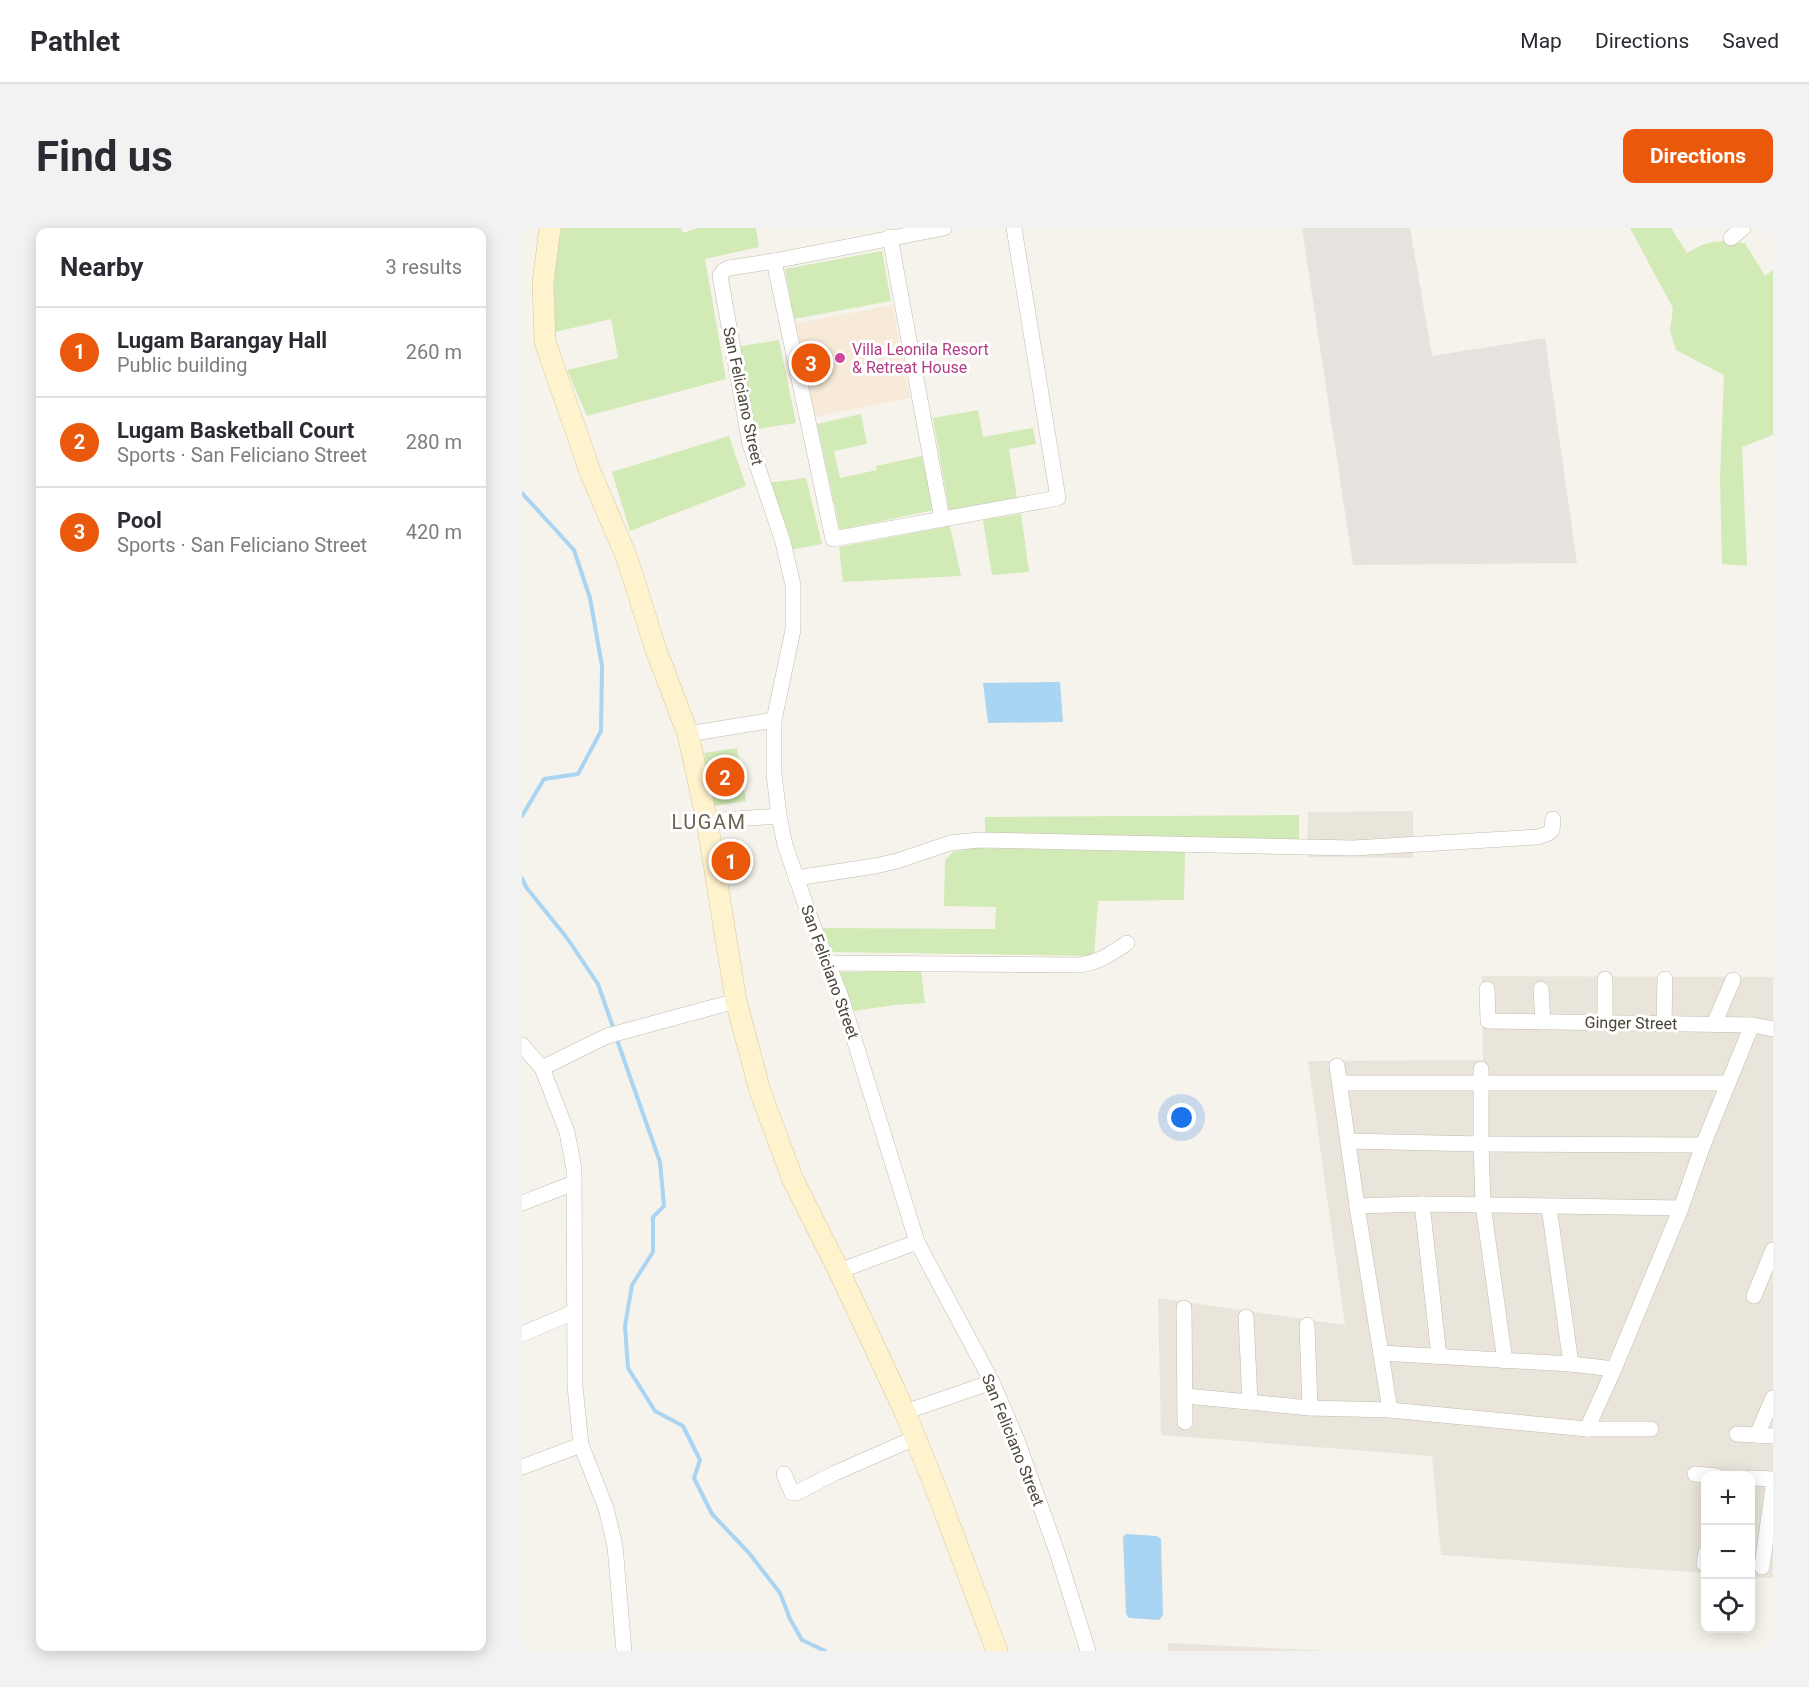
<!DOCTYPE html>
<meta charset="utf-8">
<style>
:root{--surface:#fff;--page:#f2f2f3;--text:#2b2b33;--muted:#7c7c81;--line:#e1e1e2;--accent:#ea580c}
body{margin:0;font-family:Roboto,sans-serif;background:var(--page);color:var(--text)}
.controls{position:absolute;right:18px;bottom:18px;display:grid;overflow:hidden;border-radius:12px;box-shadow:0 3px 15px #0003}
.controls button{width:54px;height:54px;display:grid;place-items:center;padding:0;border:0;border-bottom:2px solid var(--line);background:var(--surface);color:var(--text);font:30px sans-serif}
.you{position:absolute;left:660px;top:890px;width:21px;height:21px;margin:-15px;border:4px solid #fff;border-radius:50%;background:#1a73e8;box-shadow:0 0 0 9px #1a73e833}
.badge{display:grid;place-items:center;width:39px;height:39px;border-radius:50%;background:var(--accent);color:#fff;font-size:20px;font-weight:700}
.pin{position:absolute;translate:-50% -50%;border:3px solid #fff;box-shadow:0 2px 6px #0006}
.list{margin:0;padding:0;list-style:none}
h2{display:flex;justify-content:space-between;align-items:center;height:78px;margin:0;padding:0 24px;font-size:26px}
h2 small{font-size:20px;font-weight:400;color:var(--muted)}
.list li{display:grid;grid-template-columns:39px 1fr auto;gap:18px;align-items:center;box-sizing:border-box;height:90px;padding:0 24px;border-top:2px solid var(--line)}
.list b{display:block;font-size:22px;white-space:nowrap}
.list p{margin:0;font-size:20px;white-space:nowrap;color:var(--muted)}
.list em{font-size:20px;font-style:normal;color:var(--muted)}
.icon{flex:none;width:33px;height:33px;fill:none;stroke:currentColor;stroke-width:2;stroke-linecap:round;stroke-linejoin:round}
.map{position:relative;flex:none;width:1251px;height:1423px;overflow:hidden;border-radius:12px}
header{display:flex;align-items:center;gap:36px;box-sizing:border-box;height:84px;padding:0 30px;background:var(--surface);border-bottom:2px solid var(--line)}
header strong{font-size:28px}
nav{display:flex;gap:33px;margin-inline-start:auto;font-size:21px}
.intro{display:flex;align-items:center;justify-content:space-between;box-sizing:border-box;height:144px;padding:0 36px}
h1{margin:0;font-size:42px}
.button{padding:15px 27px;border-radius:12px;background:var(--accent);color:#fff;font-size:21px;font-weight:700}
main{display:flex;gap:36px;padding:0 36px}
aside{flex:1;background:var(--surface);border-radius:12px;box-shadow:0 3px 15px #0003}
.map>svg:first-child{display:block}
.residential{fill:#eae5da}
.commercial{fill:#f7ead8}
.industrial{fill:#e6e2dd}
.green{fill:#d2eab5}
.water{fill:#a9d4f2}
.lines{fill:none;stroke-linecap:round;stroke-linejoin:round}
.stream{stroke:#a9d4f2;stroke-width:4}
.street-casing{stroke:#c2bbae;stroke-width:16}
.secondary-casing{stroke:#d6c79b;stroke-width:22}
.street{stroke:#fff;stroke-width:15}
.secondary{stroke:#fff3cd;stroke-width:21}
.hotel-dot{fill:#d1479c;stroke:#fff;stroke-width:2}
.labels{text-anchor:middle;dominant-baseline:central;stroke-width:6;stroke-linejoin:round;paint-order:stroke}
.hotel-label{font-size:16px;fill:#b23c85;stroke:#fff;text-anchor:start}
.street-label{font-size:16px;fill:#4b4439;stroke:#fff}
.quarter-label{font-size:20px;letter-spacing:1.5px;fill:#6e6250;stroke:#fff}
</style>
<header>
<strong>Pathlet</strong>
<nav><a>Map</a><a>Directions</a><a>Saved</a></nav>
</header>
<div class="intro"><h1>Find us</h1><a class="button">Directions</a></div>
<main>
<aside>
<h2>Nearby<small>3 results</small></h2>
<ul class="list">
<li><span class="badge">1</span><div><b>Lugam Barangay Hall</b><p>Public building</p></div><em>260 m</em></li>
<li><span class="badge">2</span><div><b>Lugam Basketball Court</b><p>Sports · San Feliciano Street</p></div><em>280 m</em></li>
<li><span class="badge">3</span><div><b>Pool</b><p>Sports · San Feliciano Street</p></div><em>420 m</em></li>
</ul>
</aside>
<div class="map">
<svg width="1251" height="1423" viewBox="0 0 1251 1423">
<rect width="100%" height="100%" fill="#f6f3ec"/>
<!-- residential -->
<g class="residential">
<path d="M 891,583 L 891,630 L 785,629 L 786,584 Z"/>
<path d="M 960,748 L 1251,749 L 1251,1350 L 1229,1349 L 1228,1248 L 1184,1248 L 1183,1345 L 919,1327 L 910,1228 L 639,1207 L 636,1070 L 823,1097 L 786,833 L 961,832 Z"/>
<path d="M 646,1415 L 809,1423 L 646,1423 Z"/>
</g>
<!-- commercial -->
<path class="commercial" d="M 370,77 L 388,170 L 290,189 L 272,96 Z"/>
<!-- industrial -->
<path class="industrial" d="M 780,0 L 888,0 L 910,128 L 1023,110 L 1055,335 L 831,337 Z"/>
<!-- green -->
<g class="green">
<path d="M 37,0 L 159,0 L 161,5 L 176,0 L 234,0 L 237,19 L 183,31 L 204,151 L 65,188 L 45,142 L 96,130 L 89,91 L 33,104 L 32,57 Z"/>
<path d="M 1108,0 L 1149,0 L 1165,25 C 1188,11 1197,12 1223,15 L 1243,48 L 1251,42 L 1251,207 L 1220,219 L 1225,338 L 1200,336 L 1198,249 L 1202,147 L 1154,122 L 1148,103 L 1151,80 Z"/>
<path d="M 360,23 L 369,73 L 272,91 L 263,41 Z"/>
<path d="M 257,112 L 274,195 L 229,202 L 213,119 Z"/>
<path d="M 456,182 L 461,209 L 511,200 L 514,216 L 487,221 L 495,270 L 427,282 L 411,190 Z"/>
<path d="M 339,186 L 345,216 L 312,223 L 318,250 L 355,242 L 354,238 L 400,228 L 412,282 L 318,302 L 295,196 Z"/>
<path d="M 207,208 L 224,258 L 108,303 L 90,244 Z"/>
<path d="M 284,250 L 300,316 L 267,322 L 245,255 Z"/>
<path d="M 499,286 L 507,344 L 470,347 L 461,292 Z"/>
<path d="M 428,298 L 439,348 L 321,354 L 317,319 Z"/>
<path d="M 215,520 L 224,573 L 191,578 L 182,525 Z"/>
<path d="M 777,587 L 777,611 L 463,607 L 463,589 Z"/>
<path d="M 450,620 L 663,624 L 662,672 L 576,673 L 572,728 L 308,724 L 296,700 L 473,701 L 474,679 L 422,678 L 423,632 L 431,624 Z"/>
<path d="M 399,743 L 403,775 L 372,777 L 332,783 L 315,744 Z"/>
</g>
<!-- water -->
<g class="water">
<path d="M 288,118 L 294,120 L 294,136 L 298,148 L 293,151 C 283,144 283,131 285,120 Z"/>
<path d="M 538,454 L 541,494 L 466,495 L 461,455 Z"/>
<path d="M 604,1306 L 635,1308 L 639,1311 L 641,1387 L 637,1392 L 607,1390 L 604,1386 L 601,1309 Z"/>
</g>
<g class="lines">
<!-- stream -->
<g class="stream">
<path d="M 0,265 L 52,322 L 68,370 L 80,438 L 79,503 L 56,546 L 22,551 L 0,588"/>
<path d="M 0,650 L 4,659 L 45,710 L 76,756 L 92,802"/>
<path d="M 94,809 L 138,934 L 142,978 L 131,989 L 131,1024 L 110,1057 L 103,1098 L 106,1140 L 133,1183 L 161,1198 L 178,1232 L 172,1250 L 190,1286 L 227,1325 L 258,1365 L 268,1391 L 280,1412 L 303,1423"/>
</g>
<!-- street casing -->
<g class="street-casing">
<g id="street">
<path d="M 422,0 L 252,33 L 311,311 L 536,270 L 492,0"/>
<path d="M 368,9 L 420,291"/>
<path d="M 1209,10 L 1221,0"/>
<path d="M 252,33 L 207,40 L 201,43 L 198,48 L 228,216 L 261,314 L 271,357 L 271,402 L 252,492 L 252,546 L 257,588 L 263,617 L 289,692 L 319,769 L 395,1014 L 470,1154 L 495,1212 L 536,1327 L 566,1423"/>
<path d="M 166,506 L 252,492"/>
<path d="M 185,593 L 257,588"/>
<path d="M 274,650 L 353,638 L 375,633 L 428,615 L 457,612 L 831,620 L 1016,609 L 1025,606 L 1030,602 L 1031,591"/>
<path d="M 306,735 L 556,737 C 576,735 589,726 605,715"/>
<path d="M 1083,751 L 1083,794"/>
<path d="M 965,761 L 966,793 L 1230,797 L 1251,801"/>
<path d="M 1019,761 L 1021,794"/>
<path d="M 1142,794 L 1143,751"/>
<path d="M 1192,796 L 1211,752"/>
<path d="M 0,817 L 20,840 L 45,904 L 52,941 L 53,1158 L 59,1217 L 84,1280 L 93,1318 L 102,1423"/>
<path d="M 815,838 L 835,978 L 868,1182"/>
<path d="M 20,840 L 85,808 L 214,773"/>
<path d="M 959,841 L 959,916 L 961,977 L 983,1133"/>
<path d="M 818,855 L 1206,855"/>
<path d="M 826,913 L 959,916 L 1181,917"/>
<path d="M 0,975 L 52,955"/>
<path d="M 900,976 L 917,1128"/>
<path d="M 835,978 L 900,976 L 1159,980"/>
<path d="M 1027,979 L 1049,1136"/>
<path d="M 317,1043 L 395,1014"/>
<path d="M 1232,1068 L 1251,1022"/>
<path d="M 662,1080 L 663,1194"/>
<path d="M 724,1089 L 728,1174"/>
<path d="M 785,1097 L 788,1180"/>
<path d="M 0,1106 L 52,1084"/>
<path d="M 859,1125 L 1049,1136 L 1092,1141"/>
<path d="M 664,1168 L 788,1180 L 868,1182 L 1065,1201 L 1129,1201"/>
<path d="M 383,1184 L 470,1154"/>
<path d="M 1065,1201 L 1092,1141 L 1159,980 L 1181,917 L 1230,797"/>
<path d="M 1215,1206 L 1251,1208"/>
<path d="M 1235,1207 L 1251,1170"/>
<path d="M 0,1239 L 59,1217"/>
<path d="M 262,1246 L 270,1265 L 274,1265 L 313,1245 L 393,1210"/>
<path d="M 1173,1246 L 1195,1248"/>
<path d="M 1228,1250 L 1251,1251"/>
<path d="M 1182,1336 L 1184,1324"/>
<path d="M 1240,1339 L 1251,1258"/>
</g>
</g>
<!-- secondary casing -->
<g class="secondary-casing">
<path id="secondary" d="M 28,0 L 21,55 L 23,114 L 69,246 L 105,330 L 134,422 L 166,506 L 185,593 L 214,773 L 238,863 L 271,952 L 317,1043 L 383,1184 L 416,1266 L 475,1423"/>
</g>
<!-- street -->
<use href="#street" class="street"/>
<!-- secondary -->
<use href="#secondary" class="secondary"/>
</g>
<!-- markers -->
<circle class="hotel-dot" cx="318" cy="130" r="6"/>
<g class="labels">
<!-- hotel labels -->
<g class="hotel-label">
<text x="330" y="121">Villa Leonila Resort<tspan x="330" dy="18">&amp; Retreat House</tspan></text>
</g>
<!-- street labels -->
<g class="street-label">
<text transform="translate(221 168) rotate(78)">San Feliciano Street</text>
<text transform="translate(308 744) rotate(70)">San Feliciano Street</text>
<text transform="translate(1109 795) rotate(1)">Ginger Street</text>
<text transform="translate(491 1212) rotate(68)">San Feliciano Street</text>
</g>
<!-- quarter labels -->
<g class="quarter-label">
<text x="187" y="594">LUGAM</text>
</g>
</g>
</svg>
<div class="controls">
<button>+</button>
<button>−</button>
<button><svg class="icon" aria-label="locate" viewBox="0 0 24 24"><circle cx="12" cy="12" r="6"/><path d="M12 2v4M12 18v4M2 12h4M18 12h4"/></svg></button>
</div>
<div class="you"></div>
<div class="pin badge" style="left:209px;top:633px">1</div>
<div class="pin badge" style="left:203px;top:549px">2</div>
<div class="pin badge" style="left:289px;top:135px">3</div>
</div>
</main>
